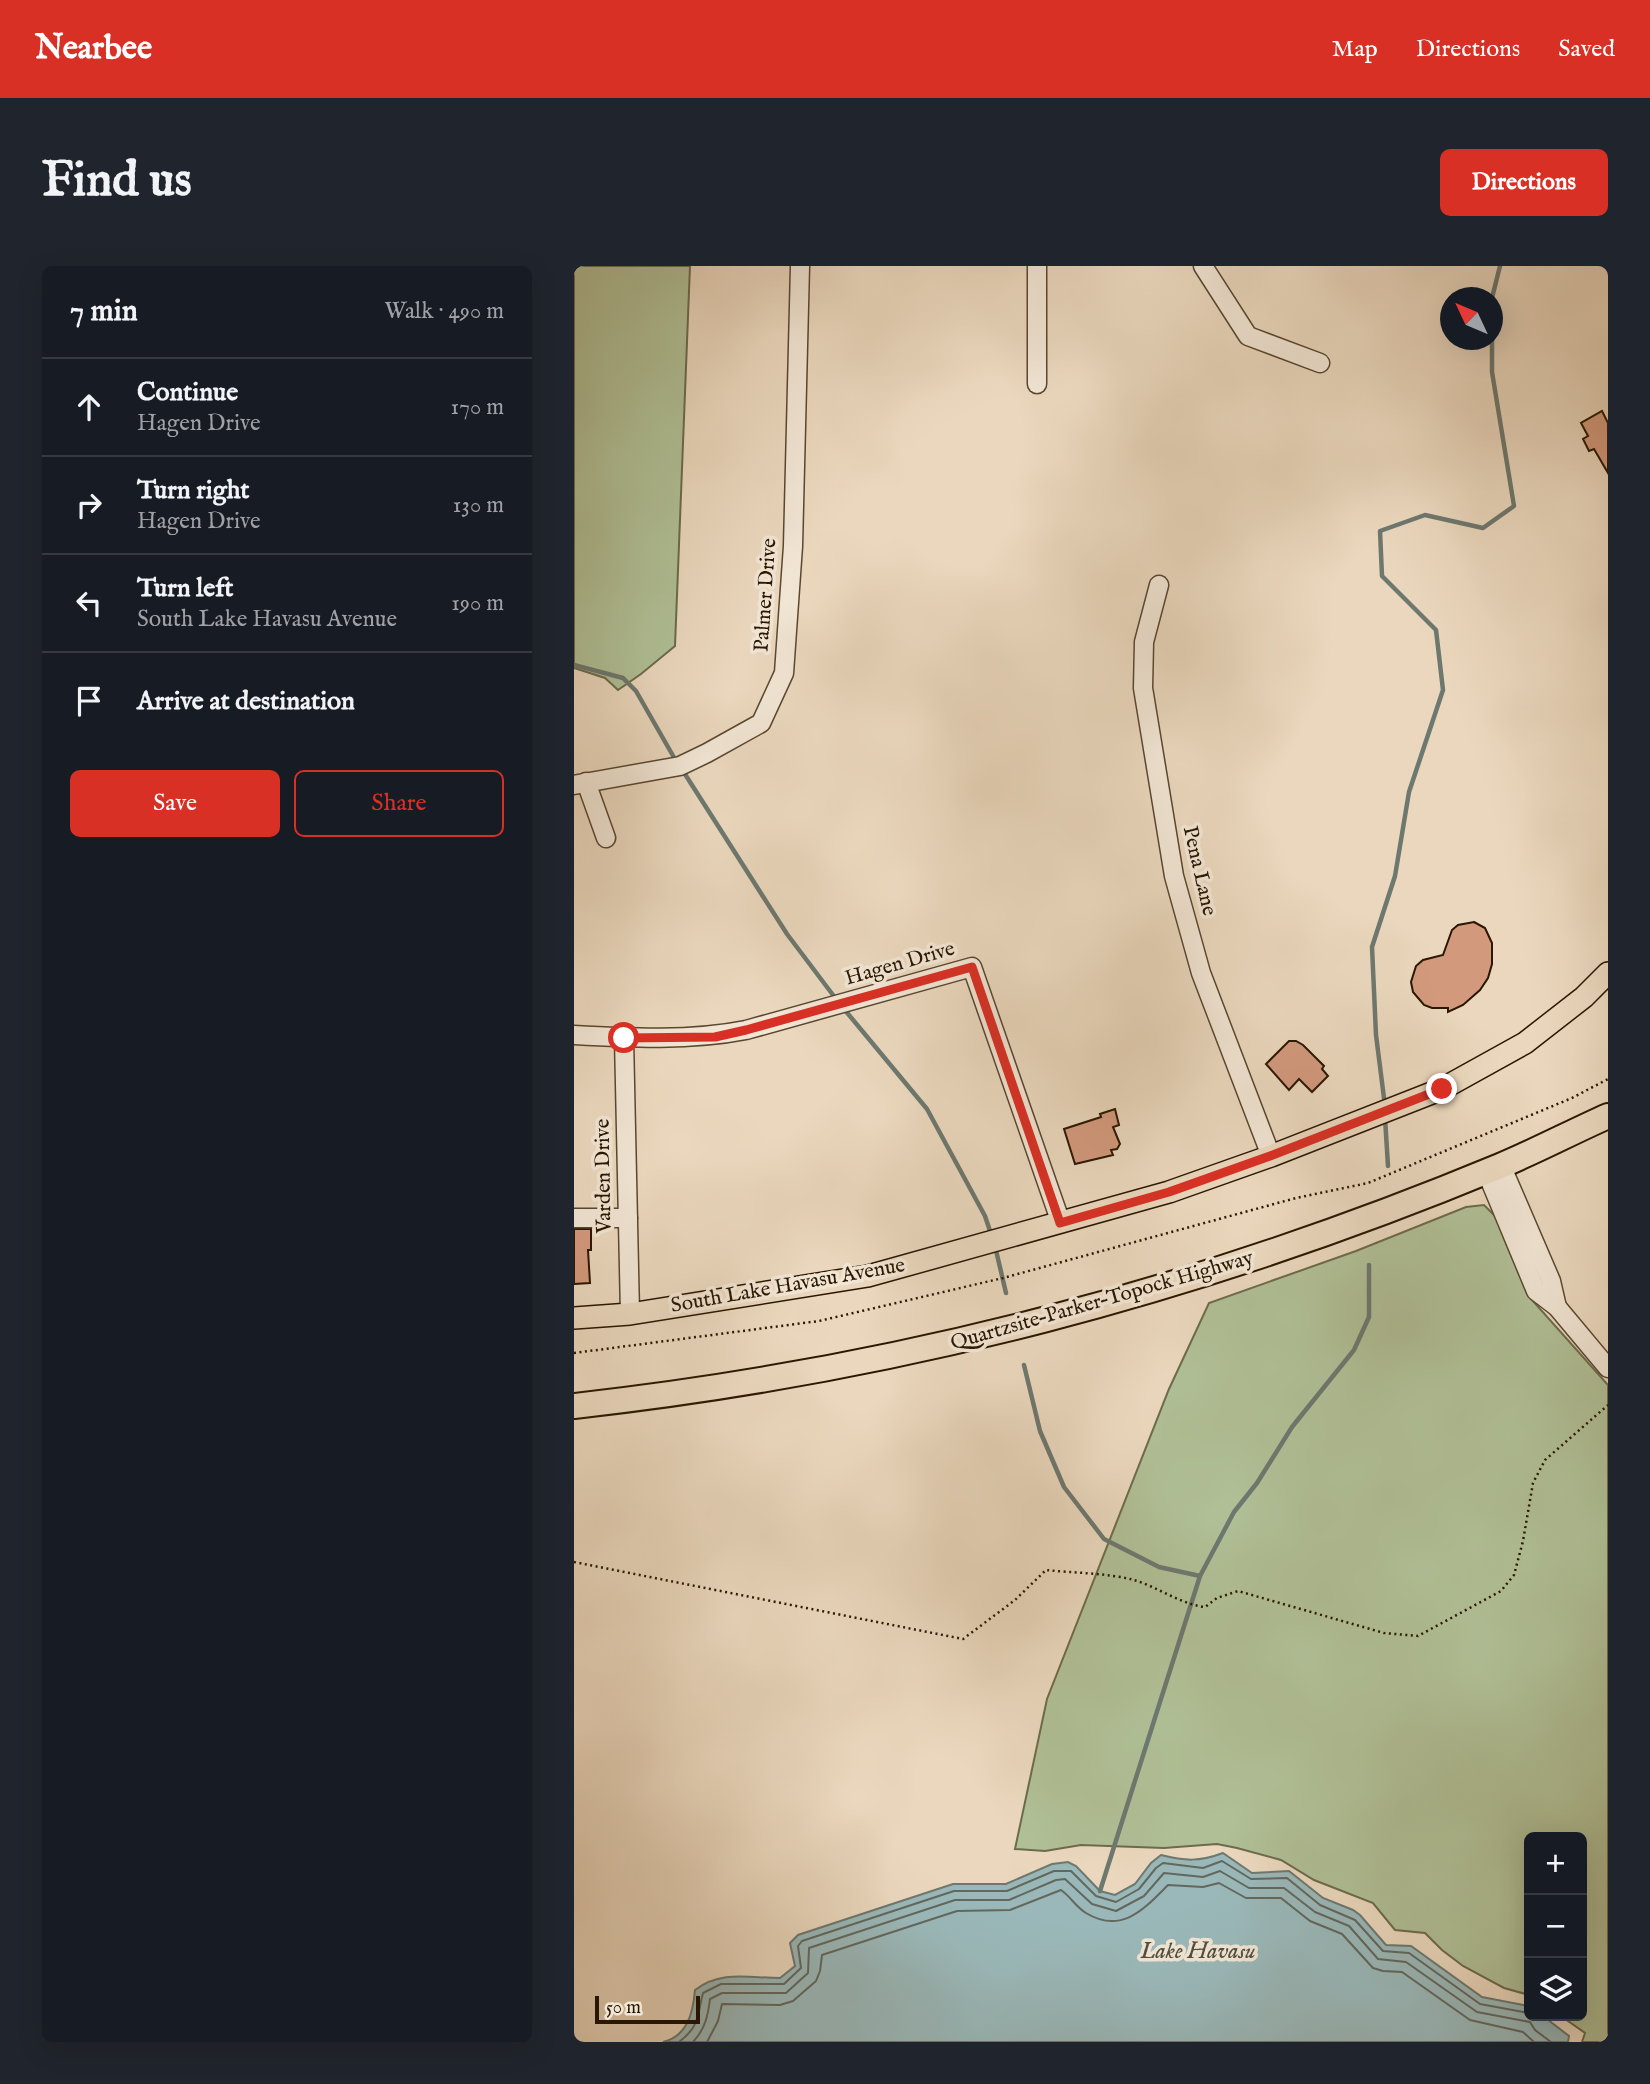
<!DOCTYPE html>
<meta charset="utf-8">
<style>
:root{--surface:#171b24;--page:#20242c;--text:#f1f3f6;--muted:#9ea1a6;--line:#363941;--accent:#d93025}
body{margin:0;font-family:"IM FELL English",serif;background:var(--page);color:var(--text)}
.controls{position:absolute;right:21px;bottom:21px;display:grid;overflow:hidden;border-radius:10px;box-shadow:0 7px 28px #0002}
.controls button{width:63px;height:63px;display:grid;place-items:center;padding:0;border:0;border-bottom:2px solid var(--line);background:var(--surface);color:var(--text);font:35px sans-serif}
.compass{position:absolute;left:866px;top:21px;width:63px;height:63px;border-radius:50%;background:var(--surface);box-shadow:0 7px 28px #0002;rotate:314deg}
.scale{position:absolute;left:21px;bottom:18px;width:105px;box-sizing:border-box;padding-left:7px;border:4px solid #291701;border-top:0;font-size:19px;line-height:24px;white-space:nowrap;color:#291701;-webkit-text-stroke:5px #f1e5d4;paint-order:stroke}
.stop{position:absolute;width:21px;height:21px;margin:-16px;border:5px solid #d93025;border-radius:50%;background:#fff}
.stop.end{background:#d93025;border-color:#fff;box-shadow:0 2px 7px #0008}
.list{margin:0;padding:0;list-style:none}
h2{display:flex;justify-content:space-between;align-items:center;height:91px;margin:0;padding:0 28px;font-size:30px}
h2 small{font-size:23px;font-weight:400;color:var(--muted)}
.list li{display:grid;grid-template-columns:46px 1fr auto;gap:21px;align-items:center;box-sizing:border-box;height:98px;padding:0 28px;border-top:2px solid var(--line)}
.list b{display:block;font-size:26px;white-space:nowrap}
.list p{margin:0;font-size:23px;white-space:nowrap;color:var(--muted)}
.list em{font-size:23px;font-style:normal;color:var(--muted)}
.actions{display:flex;gap:14px;padding:21px 28px}
.actions a{flex:1;padding:16px 0;border:2px solid var(--accent);border-radius:10px;text-align:center;font-size:24px;color:var(--accent)}
.actions .main{background:var(--accent);color:#fff}
.icon{flex:none;width:38px;height:38px;fill:none;stroke:currentColor;stroke-width:2;stroke-linecap:round;stroke-linejoin:round}
.map{position:relative;flex:none;width:1034px;height:1776px;overflow:hidden;border-radius:10px}
header{display:flex;align-items:center;gap:42px;box-sizing:border-box;height:98px;padding:0 35px;background:var(--accent);color:#fff}
header strong{font-size:33px}
nav{display:flex;gap:38px;margin-inline-start:auto;font-size:24px}
.intro{display:flex;align-items:center;justify-content:space-between;box-sizing:border-box;height:168px;padding:0 42px}
h1{margin:0;font-size:49px}
.button{padding:18px 32px;border-radius:10px;background:var(--accent);color:#fff;font-size:24px;font-weight:700}
main{display:flex;gap:42px;padding:0 42px}
aside{flex:1;background:var(--surface);border-radius:10px;box-shadow:0 7px 28px #0002}
.map>svg:first-child{display:block}
.green{fill:#b0bf96;stroke:#6c6b4c;stroke-width:2}
.water{fill:#9ab8b9;stroke:#6d786f;stroke-width:2}
.lines{fill:none;stroke-linecap:round;stroke-linejoin:round}
.shore{stroke:#62685d;stroke-width:2}
.stream{stroke:#6d786f;stroke-width:4.5}
.building{fill:#d3997d;stroke:#291701;stroke-width:2}
.minor-casing{stroke:#594730;stroke-width:21}
.major-casing{stroke:#291701;stroke-width:24}
.highway-casing{stroke:#291701;stroke-width:28}
.path{stroke:#291701;stroke-width:2.5;stroke-dasharray:2 3.5;stroke-linecap:butt}
.minor{stroke:#f1e5d4;stroke-width:18}
.major{stroke:#ead7bd;stroke-width:21}
.highway{stroke:#ead7bd;stroke-width:24}
.route{stroke:#d93025;stroke-width:9}
.labels{text-anchor:middle;dominant-baseline:central;stroke-width:7;stroke-linejoin:round;paint-order:stroke}
.street-label{font-size:21px;fill:#291701;stroke:#f1e5d4}
.water-label{font-size:23px;font-style:italic;fill:#514f41;stroke:#f1e5d4}
</style>
<header>
<strong>Nearbee</strong>
<nav><a>Map</a><a>Directions</a><a>Saved</a></nav>
</header>
<div class="intro"><h1>Find us</h1><a class="button">Directions</a></div>
<main>
<aside>
<h2>7 min<small>Walk · 490 m</small></h2>
<ul class="list">
<li><svg class="icon" aria-label="ahead" viewBox="0 0 24 24"><path d="M12 20V5M6 11l6-6 6 6"/></svg><div><b>Continue</b><p>Hagen Drive</p></div><em>170 m</em></li>
<li><svg class="icon" aria-label="right" viewBox="0 0 24 24"><path d="M7 20v-9h11M14 6l5 5-5 5"/></svg><div><b>Turn right</b><p>Hagen Drive</p></div><em>130 m</em></li>
<li><svg class="icon" aria-label="left" viewBox="0 0 24 24"><path d="M17 20v-9H6M10 6l-5 5 5 5"/></svg><div><b>Turn left</b><p>South Lake Havasu Avenue</p></div><em>190 m</em></li>
<li><svg class="icon" aria-label="arrive" viewBox="0 0 24 24"><path d="M6 21V4h12l-3 4 3 4H6"/></svg><div><b>Arrive at destination</b></div></li>
</ul>
<div class="actions"><a class="main">Save</a><a>Share</a></div>
</aside>
<div class="map">
<svg width="1034" height="1776" viewBox="0 0 1034 1776">
<rect width="100%" height="100%" fill="#ead7bd"/>
<filter id="stains"><feTurbulence type="fractalNoise" baseFrequency=".00286" numOctaves="4"/><feColorMatrix values="0 0 0 0 .2 0 0 0 0 .09 0 0 0 0 .02 0 0 0 .5 -.17"/></filter>
<radialGradient id="worn" r=".72"><stop offset=".6" stop-color="#630" stop-opacity="0"/><stop offset="1" stop-color="#630" stop-opacity=".3"/></radialGradient>
<!-- green -->
<g class="green">
<path d="M 0,0 L 116,0 L 101,380 L 67,408 L 44,424 L 31,412 L 0,402 Z"/>
<path d="M 910,939 L 927,956 L 958,1034 L 1034,1119 L 1034,1776 L 1008,1776 L 1011,1767 L 987,1750 L 1008,1750 L 1008,1571 L 955,1571 L 955,1729 L 930,1722 L 889,1700 L 868,1684 L 851,1667 L 821,1664 L 799,1637 L 740,1614 L 707,1594 L 663,1582 L 643,1578 L 590,1582 L 507,1579 L 471,1585 L 441,1583 L 473,1433 L 595,1123 L 635,1037 L 782,985 L 892,941 Z"/>
</g>
<!-- water -->
<path class="water" d="M 649,1587 L 678,1607 L 715,1605 L 749,1632 L 779,1644 L 786,1649 L 812,1679 L 837,1680 L 908,1731 L 955,1740 L 955,1750 L 969,1750 L 995,1770 L 994,1776 L 89,1776 C 114,1770 119,1746 121,1724 C 147,1704 175,1712 206,1712 L 221,1700 L 216,1677 L 224,1669 L 379,1618 L 432,1618 L 478,1598 L 494,1596 L 502,1600 L 526,1625 L 541,1629 L 561,1618 L 577,1597 L 587,1589 C 611,1595 625,1596 649,1587 Z"/>
<g class="lines">
<!-- shore -->
<g class="shore">
<path d="M 105,1776 C 126,1760 123,1750 129,1727 L 147,1718 L 210,1718 L 227,1702 L 224,1680 L 228,1675 L 380,1625 L 433,1625 L 480,1605 L 497,1605 L 522,1630 L 542,1636 L 565,1623 L 582,1602 L 589,1597 L 629,1602 L 648,1595 L 677,1613 L 713,1612 L 746,1639 L 781,1654 L 809,1685 L 835,1687 L 906,1738 L 955,1747"/>
<path d="M 119,1776 C 131,1763 134,1750 136,1733 L 148,1727 L 212,1727 L 234,1707 L 235,1682 L 381,1634 L 435,1634 L 482,1614 L 491,1613 L 518,1638 L 542,1645 L 570,1630 L 590,1607 L 629,1611 L 646,1605 L 675,1622 L 710,1622 L 741,1646 L 775,1660 L 804,1693 L 832,1696 L 903,1746 L 956,1756 L 961,1764 L 977,1776"/>
<path d="M 133,1776 L 144,1755 L 148,1738 L 206,1739 L 219,1735 L 242,1715 L 246,1705 L 248,1689 L 383,1645 L 436,1644 L 487,1624 C 496,1630 502,1641 512,1647 C 548,1669 571,1642 594,1619 L 629,1621 L 645,1617 L 672,1632 L 707,1632 L 736,1655 L 768,1668 L 799,1702 L 809,1705 L 828,1706 L 896,1754 L 949,1766 L 960,1776"/>
</g>
<!-- stream -->
<g class="stream">
<path d="M 918,32 L 926,0"/>
<path d="M 0,399 L 49,412 L 62,425 L 102,495"/>
<path d="M 109,505 L 213,668 L 262,733"/>
<path d="M 270,743 L 353,843 L 411,950 L 417,968"/>
<path d="M 811,840 L 802,769 L 798,681 L 821,610 L 835,526 L 869,424 L 862,364 L 808,310 L 806,265 L 851,249 L 909,262 L 940,240 L 918,106 L 918,74"/>
<path d="M 811,852 L 814,900"/>
<path d="M 421,980 L 432,1027"/>
<path d="M 450,1099 L 466,1165 L 490,1221 L 530,1273 L 585,1301 L 626,1310"/>
<path d="M 526,1625 L 626,1310 L 660,1246 L 683,1217 L 718,1161 L 780,1084 L 795,1051 L 795,999"/>
</g>
</g>
<!-- building -->
<g class="building">
<path d="M 1028,145 L 1034,157 L 1034,207 L 1020,183 L 1015,185 L 1009,173 L 1014,170 L 1007,157 Z"/>
<path d="M 900,656 L 911,662 L 918,677 L 918,698 L 914,712 L 906,724 L 889,739 L 874,746 L 874,742 L 858,742 L 850,739 L 839,726 L 837,716 L 842,700 L 849,694 L 869,689 L 878,664 L 884,659 Z"/>
<path d="M 715,775 L 722,775 L 729,779 L 750,800 L 748,803 L 754,810 L 738,826 L 725,813 L 715,824 L 692,798 Z"/>
<path d="M 541,843 L 545,859 L 539,861 L 546,878 L 543,883 L 537,884 L 539,889 L 501,898 L 490,863 L 527,851 L 526,848 Z"/>
<path d="M 0,963 L 17,963 L 17,984 L 14,984 L 16,1017 L 0,1018 Z"/>
</g>
<g class="lines">
<!-- minor casing -->
<g class="minor-casing">
<g id="minor">
<path d="M 463,0 L 463,118"/>
<path d="M 629,0 L 674,70 L 746,97"/>
<path d="M 585,319 L 570,376 L 569,422 L 600,610 L 627,707 L 697,890"/>
<path d="M 12,516 L 32,572"/>
<path d="M 0,519 L 106,500 L 133,487 L 187,457 L 210,407 L 219,280 L 226,0"/>
<path d="M 0,769 C 57,772 116,775 172,764 L 398,701 L 487,957"/>
<path d="M 50,772 L 56,1048"/>
<path d="M 927,899 L 977,1015 L 983,1041"/>
<path d="M 912,905 L 962,1025 L 983,1041 L 1034,1102"/>
<path d="M 0,952 L 54,952"/>
</g>
</g>
<!-- major casing -->
<g class="major-casing">
<path id="major" d="M 0,1052 L 56,1048 L 294,1010 L 595,926 L 697,890 L 868,823 L 951,777 L 1010,731 L 1034,707"/>
</g>
<!-- highway casing -->
<g class="highway-casing">
<path id="highway" d="M 0,1140 C 323,1104 625,1025 926,900 C 962,885 998,866 1034,850"/>
</g>
<!-- path -->
<g class="path">
<path d="M 0,1087 L 245,1055 L 429,1012 L 722,932 L 794,917 L 998,832 L 1034,813"/>
<path d="M 0,1296 L 389,1373 L 441,1334 L 472,1304 C 499,1307 534,1307 560,1314 C 584,1321 606,1338 631,1341 L 643,1332 L 664,1325 L 810,1367 L 844,1370 L 927,1325 L 940,1309 L 949,1275 L 959,1217 L 971,1194 L 1034,1139"/>
</g>
<!-- minor -->
<use href="#minor" class="minor"/>
<!-- major -->
<use href="#major" class="major"/>
<!-- highway -->
<use href="#highway" class="highway"/>
</g>
<g class="lines">
<!-- route -->
<path class="route" d="M 50,772 L 141,771 L 172,764 L 398,701 L 486,957 L 595,926 L 696,890 L 868,823"/>
</g>
<g class="labels">
<!-- street labels -->
<g class="street-label">
<text transform="translate(192 329) rotate(-86)">Palmer Drive</text>
<text transform="translate(625 605) rotate(77)">Pena Lane</text>
<text transform="translate(326 698) rotate(-16)">Hagen Drive</text>
<text transform="translate(30 910) rotate(-91)">Varden Drive</text>
<text transform="translate(214 1020) rotate(-10)">South Lake Havasu Avenue</text>
<text transform="translate(528 1035) rotate(-16)">Quartzsite–Parker–Topock Highway</text>
</g>
<!-- water labels -->
<g class="water-label">
<text x="624" y="1685">Lake Havasu</text>
</g>
</g>
<rect width="100%" height="100%" filter="url(#stains)"/>
<rect width="100%" height="100%" fill="url(#worn)"/>
</svg>
<div class="controls">
<button>+</button>
<button>−</button>
<button><svg class="icon" aria-label="layers" viewBox="0 0 24 24"><path d="M12 4l9 5-9 5-9-5zM3 14l9 5 9-5"/></svg></button>
</div>
<svg class="compass" viewBox="-18 -18 36 36"><path d="M0-13l5 13h-10z" fill="#e53935"/><path d="M0 13l5-13h-10z" fill="#9ea1a6"/></svg>
<div class="scale">50 m</div>
<div class="stop" style="left:50px;top:772px"></div>
<div class="stop end" style="left:868px;top:823px"></div>
</div>
</main>
